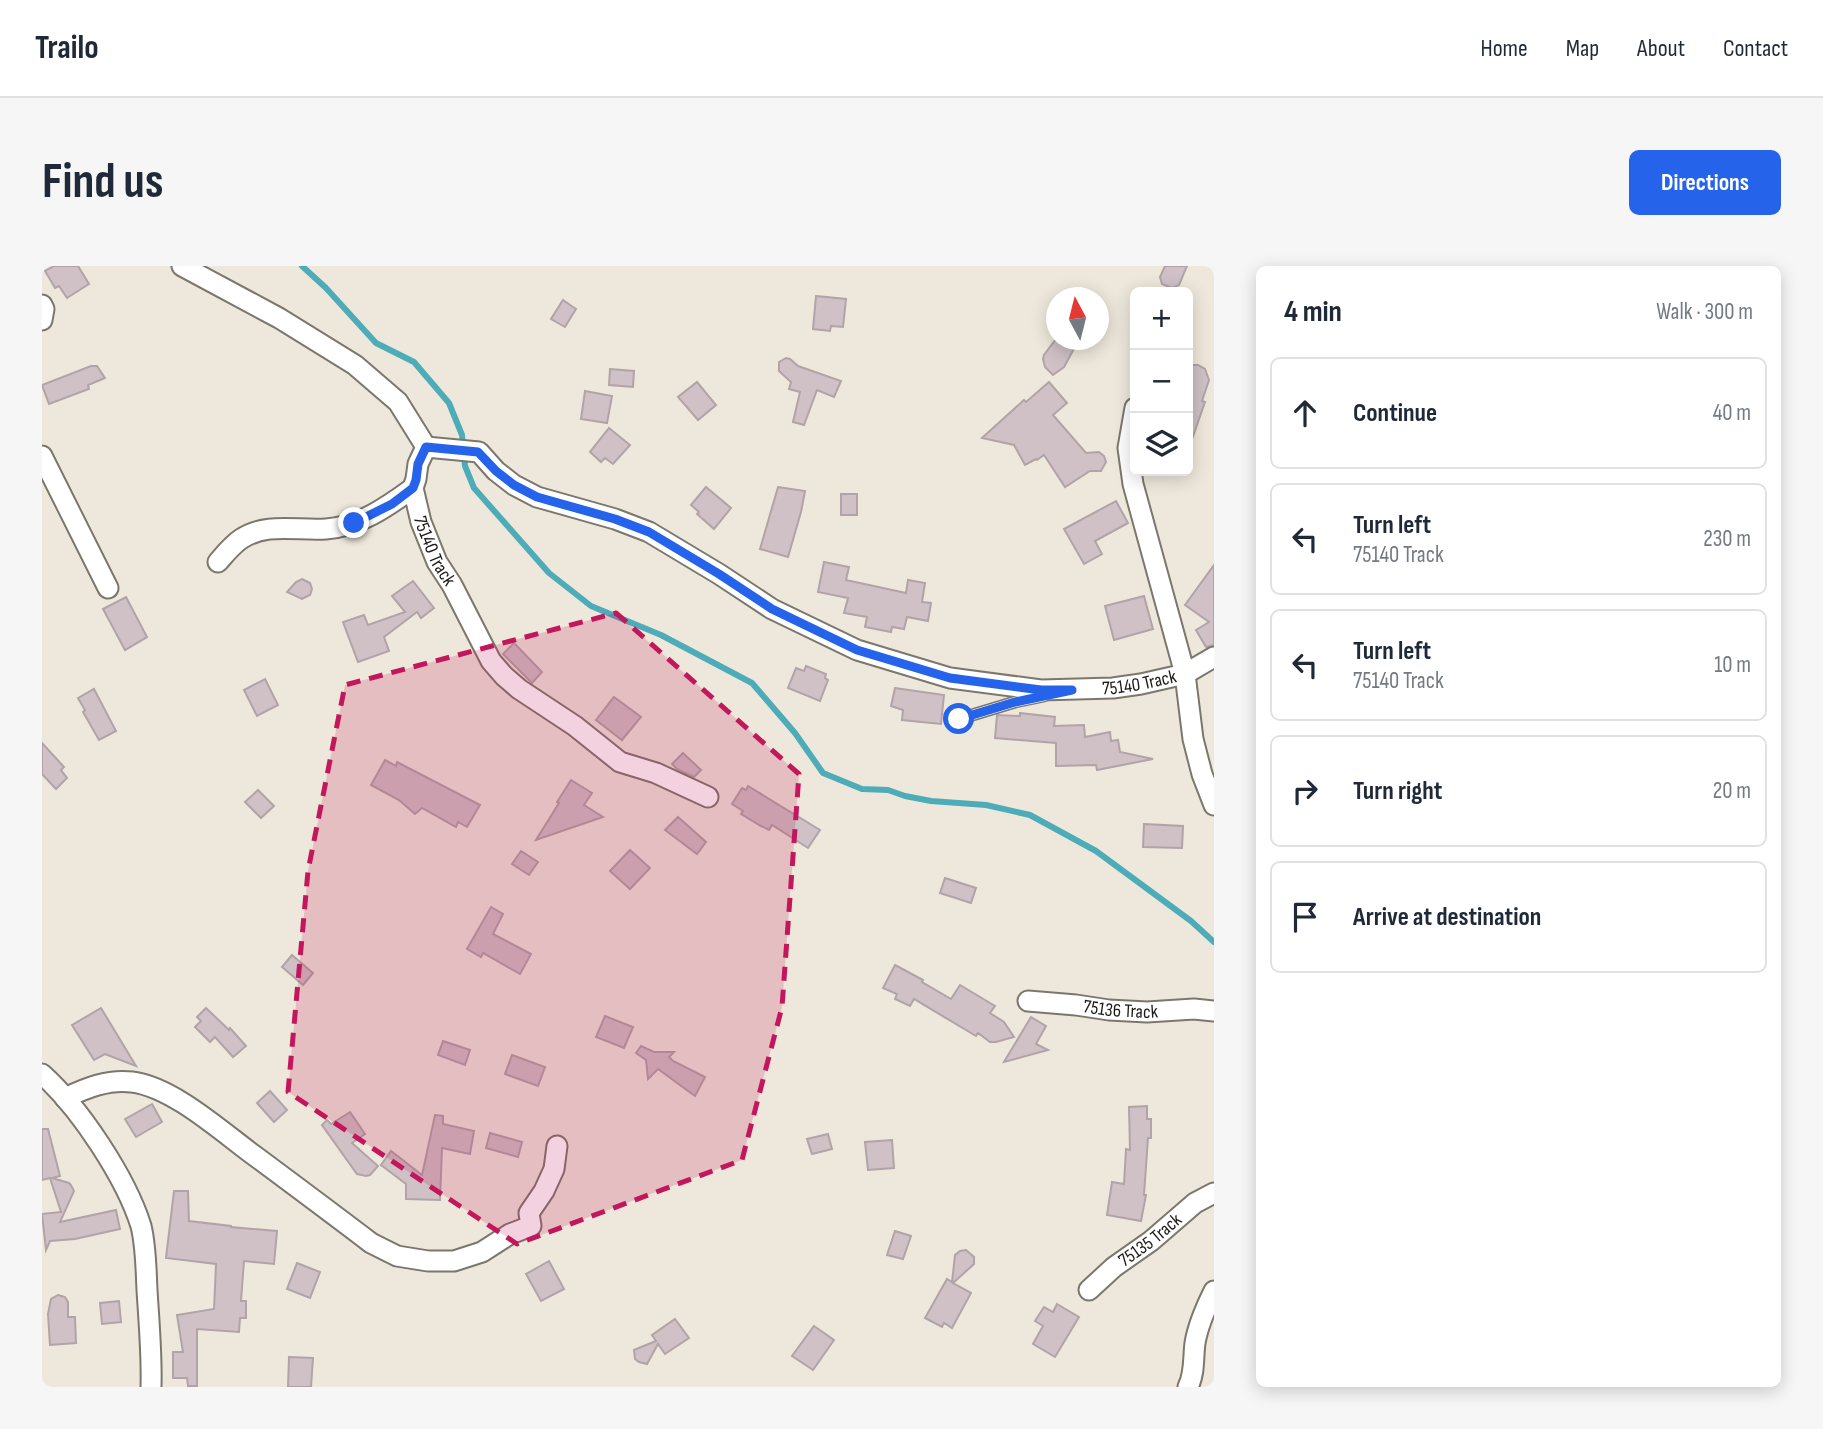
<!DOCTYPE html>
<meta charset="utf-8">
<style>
:root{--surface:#fff;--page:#f6f6f7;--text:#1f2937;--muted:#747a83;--line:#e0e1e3;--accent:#2563eb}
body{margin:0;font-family:"Sofia Sans Condensed",sans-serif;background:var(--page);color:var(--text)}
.controls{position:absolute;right:21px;top:21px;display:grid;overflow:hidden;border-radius:10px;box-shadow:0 4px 18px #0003}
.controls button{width:63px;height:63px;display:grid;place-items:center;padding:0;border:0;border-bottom:2px solid var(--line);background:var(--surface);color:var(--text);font:35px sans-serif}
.compass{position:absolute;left:1004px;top:21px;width:63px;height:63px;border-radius:50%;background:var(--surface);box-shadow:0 4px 18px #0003;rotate:353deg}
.stop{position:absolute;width:21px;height:21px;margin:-16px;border:5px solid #2563eb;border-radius:50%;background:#fff}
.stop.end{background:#2563eb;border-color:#fff;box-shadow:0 2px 7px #0008}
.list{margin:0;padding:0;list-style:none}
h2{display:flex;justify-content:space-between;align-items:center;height:91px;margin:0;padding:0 28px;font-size:30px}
h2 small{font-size:23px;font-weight:400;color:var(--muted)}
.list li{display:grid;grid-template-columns:46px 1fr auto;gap:21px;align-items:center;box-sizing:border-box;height:112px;margin:0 14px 14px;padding:0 14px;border:2px solid var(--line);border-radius:10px}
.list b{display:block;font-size:26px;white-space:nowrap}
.list p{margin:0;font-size:23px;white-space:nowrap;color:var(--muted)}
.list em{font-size:23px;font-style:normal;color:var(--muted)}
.icon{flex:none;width:38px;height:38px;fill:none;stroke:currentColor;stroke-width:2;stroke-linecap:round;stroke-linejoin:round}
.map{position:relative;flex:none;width:1172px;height:1121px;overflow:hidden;border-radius:10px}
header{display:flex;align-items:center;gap:42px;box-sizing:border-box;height:98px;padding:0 35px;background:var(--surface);border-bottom:2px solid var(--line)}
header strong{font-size:33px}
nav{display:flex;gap:38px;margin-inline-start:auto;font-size:24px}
.intro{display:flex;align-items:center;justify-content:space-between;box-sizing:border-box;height:168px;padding:0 42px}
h1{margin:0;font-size:49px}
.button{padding:18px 32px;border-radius:10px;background:var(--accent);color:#fff;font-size:24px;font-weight:700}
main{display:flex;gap:42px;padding:0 42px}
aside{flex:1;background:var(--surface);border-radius:10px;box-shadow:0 4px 18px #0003}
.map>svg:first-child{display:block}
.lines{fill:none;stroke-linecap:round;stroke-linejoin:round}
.stream{stroke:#4dacb7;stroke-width:6}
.building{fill:#cfc1c5;stroke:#b1a3a7;stroke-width:2}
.lane-casing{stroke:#7b776c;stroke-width:13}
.street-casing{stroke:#7b776c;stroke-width:23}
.lane{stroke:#fff;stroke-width:10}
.street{stroke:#fff;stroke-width:19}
.route{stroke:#2563eb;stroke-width:9}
.marked{fill:#c2185b;fill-opacity:0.2;stroke:#c2185b;stroke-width:5;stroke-dasharray:14 9;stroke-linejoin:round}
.labels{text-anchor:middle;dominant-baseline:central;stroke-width:5;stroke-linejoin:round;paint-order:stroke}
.street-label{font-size:19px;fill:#1c1a16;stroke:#fbf6e9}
</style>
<header>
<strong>Trailo</strong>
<nav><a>Home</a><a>Map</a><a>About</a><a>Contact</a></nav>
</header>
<div class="intro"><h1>Find us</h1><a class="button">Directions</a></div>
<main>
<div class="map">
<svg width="1172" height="1121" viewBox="0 0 1172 1121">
<rect width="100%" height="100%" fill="#eee8dc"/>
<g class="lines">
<!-- stream -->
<path class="stream" d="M 260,0 L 284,22 L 334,77 L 372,96 L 407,137 L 420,169 L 423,200 L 432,222 L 507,307 L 549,340 L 619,369 L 710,417 L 753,467 L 781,507 L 820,523 L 846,524 L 863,530 L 889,535 L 944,539 L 988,549 L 1054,585 L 1149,655 L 1172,676"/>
</g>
<!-- building -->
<g class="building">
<path d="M 12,0 L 36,0 L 47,18 L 25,32 L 17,20 L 13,22 L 3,5 Z"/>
<path d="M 1123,0 L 1145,0 L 1137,19 L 1130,22 L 1120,18 L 1118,11 Z"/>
<path d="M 774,30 L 804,33 L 801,61 L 789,60 L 788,65 L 771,63 Z"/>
<path d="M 521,34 L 534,43 L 523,61 L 509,53 Z"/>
<path d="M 1014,73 L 1034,79 L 1022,101 L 1011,109 L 1003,101 L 1001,93 L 1002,89 Z"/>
<path d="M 744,92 L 748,93 L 756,100 L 799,115 L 792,131 L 775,124 L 762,159 L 751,156 L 758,126 L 747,123 L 749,116 L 737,105 L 737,96 Z"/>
<path d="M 1146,99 L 1156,99 L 1163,103 L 1167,114 L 1160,135 L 1163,136 L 1148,179 L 1146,178 Z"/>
<path d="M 49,100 L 55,100 L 63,112 L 46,119 L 47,123 L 7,138 L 0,119 Z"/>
<path d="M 568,103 L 592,105 L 591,121 L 567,119 Z"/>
<path d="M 655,116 L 674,139 L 656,154 L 636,131 Z"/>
<path d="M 1007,116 L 1025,137 L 1011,149 L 1044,187 L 1057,186 L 1062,190 L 1064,196 L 1059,205 L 1048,205 L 1023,221 L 1002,189 L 995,194 L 994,193 L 983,199 L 972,179 L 940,172 L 982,134 L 984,136 Z"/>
<path d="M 543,125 L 570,130 L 565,157 L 539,153 Z"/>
<path d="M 567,162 L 588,179 L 571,198 L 563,192 L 559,196 L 548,186 Z"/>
<path d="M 664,221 L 689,242 L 672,263 L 655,248 L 657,246 L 649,239 Z"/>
<path d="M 736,221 L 763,225 L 759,246 L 746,291 L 718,283 Z"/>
<rect x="799" y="228" width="16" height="21"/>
<path d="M 1074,235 L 1086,257 L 1053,275 L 1060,288 L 1042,298 L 1022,263 Z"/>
<path d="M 782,296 L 807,301 L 804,314 L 864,327 L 866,314 L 883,317 L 880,336 L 889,337 L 886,355 L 865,351 L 862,363 L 850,361 L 849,366 L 823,361 L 825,351 L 802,347 L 806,332 L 776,326 Z"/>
<path d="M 1172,299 L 1172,379 L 1164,381 L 1154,364 L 1167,356 L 1143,339 Z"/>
<path d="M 260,313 L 268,317 L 270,323 L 268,329 L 260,333 L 245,326 L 254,316 Z"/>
<path d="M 371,315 L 392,342 L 379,352 L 375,346 L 342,371 L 347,385 L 316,396 L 301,356 L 322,349 L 326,359 L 363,346 L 350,330 Z"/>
<path d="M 1102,330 L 1111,363 L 1072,374 L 1063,340 Z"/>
<path d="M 84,331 L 105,371 L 83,384 L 61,343 Z"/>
<path d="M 472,377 L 500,406 L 490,417 L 461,388 Z"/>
<path d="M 764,400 L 784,408 L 783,412 L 786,414 L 778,435 L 746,422 L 754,402 L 762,405 Z"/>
<path d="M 223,413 L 236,439 L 215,450 L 202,424 Z"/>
<path d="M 853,422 L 902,429 L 899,458 L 860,454 L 861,444 L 849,440 Z"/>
<path d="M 52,423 L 74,465 L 57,474 L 41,446 L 43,444 L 36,432 Z"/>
<path d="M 572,431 L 599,451 L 580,474 L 554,454 Z"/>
<path d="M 978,447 L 1013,451 L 1012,460 L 1042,459 L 1043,471 L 1068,466 L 1069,475 L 1076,474 L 1078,486 L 1111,493 L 1055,504 L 1054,499 L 1014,500 L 1014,477 L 953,472 L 955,449 L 978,450 Z"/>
<path d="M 0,477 L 22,501 L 19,504 L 25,512 L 14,523 L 0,508 Z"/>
<path d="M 641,487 L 659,504 L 652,511 L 635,503 L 630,498 Z"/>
<path d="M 343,494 L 354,500 L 355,496 L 438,539 L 425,561 L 416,556 L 414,561 L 380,542 L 373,548 L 357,534 L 329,519 Z"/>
<path d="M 529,514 L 550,527 L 542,539 L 561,551 L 494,574 L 517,537 L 515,536 Z"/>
<path d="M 706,520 L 778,564 L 766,582 L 730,559 L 727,564 L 719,560 L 699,548 L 701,545 L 690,538 L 700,522 L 704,524 Z"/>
<path d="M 216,524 L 232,540 L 219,552 L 203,536 Z"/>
<path d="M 636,551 L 664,576 L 655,588 L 623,564 Z"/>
<path d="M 1102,558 L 1141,560 L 1140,582 L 1101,581 Z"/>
<path d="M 588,584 L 608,602 L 588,623 L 568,605 Z"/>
<path d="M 479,585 L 496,596 L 487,609 L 470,598 Z"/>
<path d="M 903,612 L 934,622 L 929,637 L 898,627 Z"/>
<path d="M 449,641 L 461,648 L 451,668 L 489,688 L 478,708 L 441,687 L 439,691 L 425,683 Z"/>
<path d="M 250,689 L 271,707 L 261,719 L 240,701 Z"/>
<path d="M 853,699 L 881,714 L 880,716 L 909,733 L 918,719 L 953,740 L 948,747 L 962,756 L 972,771 L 954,776 L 948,776 L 936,767 L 934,770 L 872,733 L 868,740 L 853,733 L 855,728 L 841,722 Z"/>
<path d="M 59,742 L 94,800 L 63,788 L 52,794 L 30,759 Z"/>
<path d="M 164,742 L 187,764 L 188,762 L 204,780 L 191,791 L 173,771 L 168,776 L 153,761 L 159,755 L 155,751 Z"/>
<path d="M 563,750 L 591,761 L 582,782 L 554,771 Z"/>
<path d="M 989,751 L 1004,760 L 994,778 L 1006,784 L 962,796 Z"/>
<path d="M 401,775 L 428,784 L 423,799 L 396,789 Z"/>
<path d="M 599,780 L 612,786 L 632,786 L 627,791 L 631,795 L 663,811 L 653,830 L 616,803 L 606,813 L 604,794 L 594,787 Z"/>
<path d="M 470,789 L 503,801 L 496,820 L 463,808 Z"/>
<path d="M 228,825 L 245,844 L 232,856 L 215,837 Z"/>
<path d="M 110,838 L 120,856 L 94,871 L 83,853 Z"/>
<path d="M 1105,840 L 1105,853 L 1109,853 L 1109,872 L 1106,872 L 1102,929 L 1104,929 L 1099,955 L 1065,949 L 1070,916 L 1082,918 L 1084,883 L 1088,884 L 1087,841 Z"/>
<path d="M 308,846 L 323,868 L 310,877 L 336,900 L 328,909 L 324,910 L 315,908 L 280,859 L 285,854 L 289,858 Z"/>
<path d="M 393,849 L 401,850 L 401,858 L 432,865 L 428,888 L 400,882 L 398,934 L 364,933 L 364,918 L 339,899 L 349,885 L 380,909 Z"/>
<path d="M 0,863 L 6,863 L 18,910 L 10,912 L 27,917 L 29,919 L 32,925 L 18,956 L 74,944 L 78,963 L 33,973 L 8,975 L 4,984 L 0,948 L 19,946 L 8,912 L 0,914 Z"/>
<path d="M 448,867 L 480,876 L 476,891 L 444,882 Z"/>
<path d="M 786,868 L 790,883 L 770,888 L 765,873 Z"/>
<path d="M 850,874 L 852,902 L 826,904 L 823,876 Z"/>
<path d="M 132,925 L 146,925 L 147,955 L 189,960 L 189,961 L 235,965 L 232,998 L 202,995 L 199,1035 L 204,1035 L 204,1052 L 198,1052 L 197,1066 L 155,1063 L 155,1120 L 146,1120 L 145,1112 L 131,1112 L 131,1086 L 141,1086 L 135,1049 L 172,1043 L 174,998 L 124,992 Z"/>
<path d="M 853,965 L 869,970 L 861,993 L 845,989 Z"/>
<path d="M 924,984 L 932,991 L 932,998 L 911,1017 L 929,1027 L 910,1062 L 902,1057 L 900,1061 L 883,1052 L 905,1013 L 910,1016 L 913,989 L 918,985 Z"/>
<path d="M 507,995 L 522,1023 L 499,1035 L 484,1008 Z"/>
<path d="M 255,997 L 278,1006 L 268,1032 L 245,1023 Z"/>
<path d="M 16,1029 L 23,1031 L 26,1036 L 26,1051 L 33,1051 L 34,1077 L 8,1079 L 6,1048 L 9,1033 Z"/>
<path d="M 77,1035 L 79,1056 L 60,1058 L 58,1037 Z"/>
<path d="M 1015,1038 L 1037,1051 L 1013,1091 L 991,1078 L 1001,1060 L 993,1055 L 1002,1041 L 1011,1046 Z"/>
<path d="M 633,1053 L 647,1072 L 623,1088 L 616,1078 L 605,1098 L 597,1096 L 593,1093 L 592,1084 L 614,1075 L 610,1069 Z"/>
<path d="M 772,1060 L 792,1074 L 771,1104 L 750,1090 Z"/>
<path d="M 247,1091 L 271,1092 L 269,1121 L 246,1121 Z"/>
</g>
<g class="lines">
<!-- lane casing -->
<g class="lane-casing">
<path id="lane" d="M 917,453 L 973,436 L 1002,430"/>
</g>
<!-- street casing -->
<g class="street-casing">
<g id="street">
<path d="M 140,0 L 237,52 L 313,99 L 356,136 L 384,181"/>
<path d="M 0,39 L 2,43 L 0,54"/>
<path d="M 1093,142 L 1086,182 L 1091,218 L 1143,408 L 1151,473 L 1160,508 L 1172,539"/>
<path id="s1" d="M 384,181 L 437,186 L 454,205 L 472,219 L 495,231 L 573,253 L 607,266 L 677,308 L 730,343 L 815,384 L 908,412 L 999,424 L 1071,422 L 1099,418 L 1143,408 L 1172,391"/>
<path id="s2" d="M 384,181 L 376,198 L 374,213 L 371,222 L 379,256 L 395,296 L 410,319 L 449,395 L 462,410 L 477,423 L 533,460 L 578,496 L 614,507 L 666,531"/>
<path d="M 0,190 L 66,322"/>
<path d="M 176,296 C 183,288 190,279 199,273 C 224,256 255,265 284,263 C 316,261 345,241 371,222"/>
<path id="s3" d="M 986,735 L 1034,739 L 1067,744 L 1105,746 L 1152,743 L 1172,745"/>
<path d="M 0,808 C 38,842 84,912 99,960 C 104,980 104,1004 105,1024 C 107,1057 110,1089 109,1121"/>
<path d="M 23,832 C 44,822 66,813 90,816 C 131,821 180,866 213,890 C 252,919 291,948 329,977 L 355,990 L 386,995 L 412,995 L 440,986 L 468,968 L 489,960 L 487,947 L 502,925 L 512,903 L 515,880"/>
<path id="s4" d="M 1047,1024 L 1072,1001 L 1109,975 L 1153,937 L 1172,927"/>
<path d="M 1146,1121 C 1153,1107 1151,1092 1153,1077 C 1156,1059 1164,1041 1172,1025"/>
</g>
</g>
<!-- lane -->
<use href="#lane" class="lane"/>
<!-- street -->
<use href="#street" class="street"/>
</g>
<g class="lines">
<!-- route -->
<path class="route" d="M 312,257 L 350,238 L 371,222 L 374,214 L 376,198 L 384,181 L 436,186 L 454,205 L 472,219 L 495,231 L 573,253 L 607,266 L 677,308 L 730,343 L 815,384 L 908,412 L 999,424 L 1030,424 L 973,436 L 917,453"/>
</g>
<!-- marked area -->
<path class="marked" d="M 574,347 L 757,508 L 740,741 L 700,894 L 475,978 L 246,826 L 266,605 L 303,419 Z"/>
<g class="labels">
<!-- street labels -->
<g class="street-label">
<text stroke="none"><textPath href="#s2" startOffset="110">75140 Track</textPath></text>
<text stroke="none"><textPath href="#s1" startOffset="772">75140 Track</textPath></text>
<text stroke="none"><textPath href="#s3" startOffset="93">75136 Track</textPath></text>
<text stroke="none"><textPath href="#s4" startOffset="79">75135 Track</textPath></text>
</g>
</g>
</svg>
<div class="controls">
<button>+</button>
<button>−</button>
<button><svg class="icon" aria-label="layers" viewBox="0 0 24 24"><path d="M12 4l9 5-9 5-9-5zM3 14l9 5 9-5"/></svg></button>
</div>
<svg class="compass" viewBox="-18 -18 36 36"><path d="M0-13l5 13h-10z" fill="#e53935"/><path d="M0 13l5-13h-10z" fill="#747a83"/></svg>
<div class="stop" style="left:917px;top:453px"></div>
<div class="stop end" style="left:312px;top:257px"></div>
</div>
<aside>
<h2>4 min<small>Walk · 300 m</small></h2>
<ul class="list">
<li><svg class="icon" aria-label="ahead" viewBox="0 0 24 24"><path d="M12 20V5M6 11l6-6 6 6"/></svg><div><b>Continue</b></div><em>40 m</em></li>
<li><svg class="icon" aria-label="left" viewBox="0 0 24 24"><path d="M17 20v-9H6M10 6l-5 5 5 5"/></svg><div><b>Turn left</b><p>75140 Track</p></div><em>230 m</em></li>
<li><svg class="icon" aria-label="left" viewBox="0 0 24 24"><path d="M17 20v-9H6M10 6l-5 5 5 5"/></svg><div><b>Turn left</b><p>75140 Track</p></div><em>10 m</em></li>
<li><svg class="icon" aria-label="right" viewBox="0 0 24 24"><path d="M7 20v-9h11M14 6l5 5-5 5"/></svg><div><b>Turn right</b></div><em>20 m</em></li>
<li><svg class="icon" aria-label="arrive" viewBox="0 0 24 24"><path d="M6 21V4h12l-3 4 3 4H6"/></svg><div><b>Arrive at destination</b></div></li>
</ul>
</aside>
</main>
